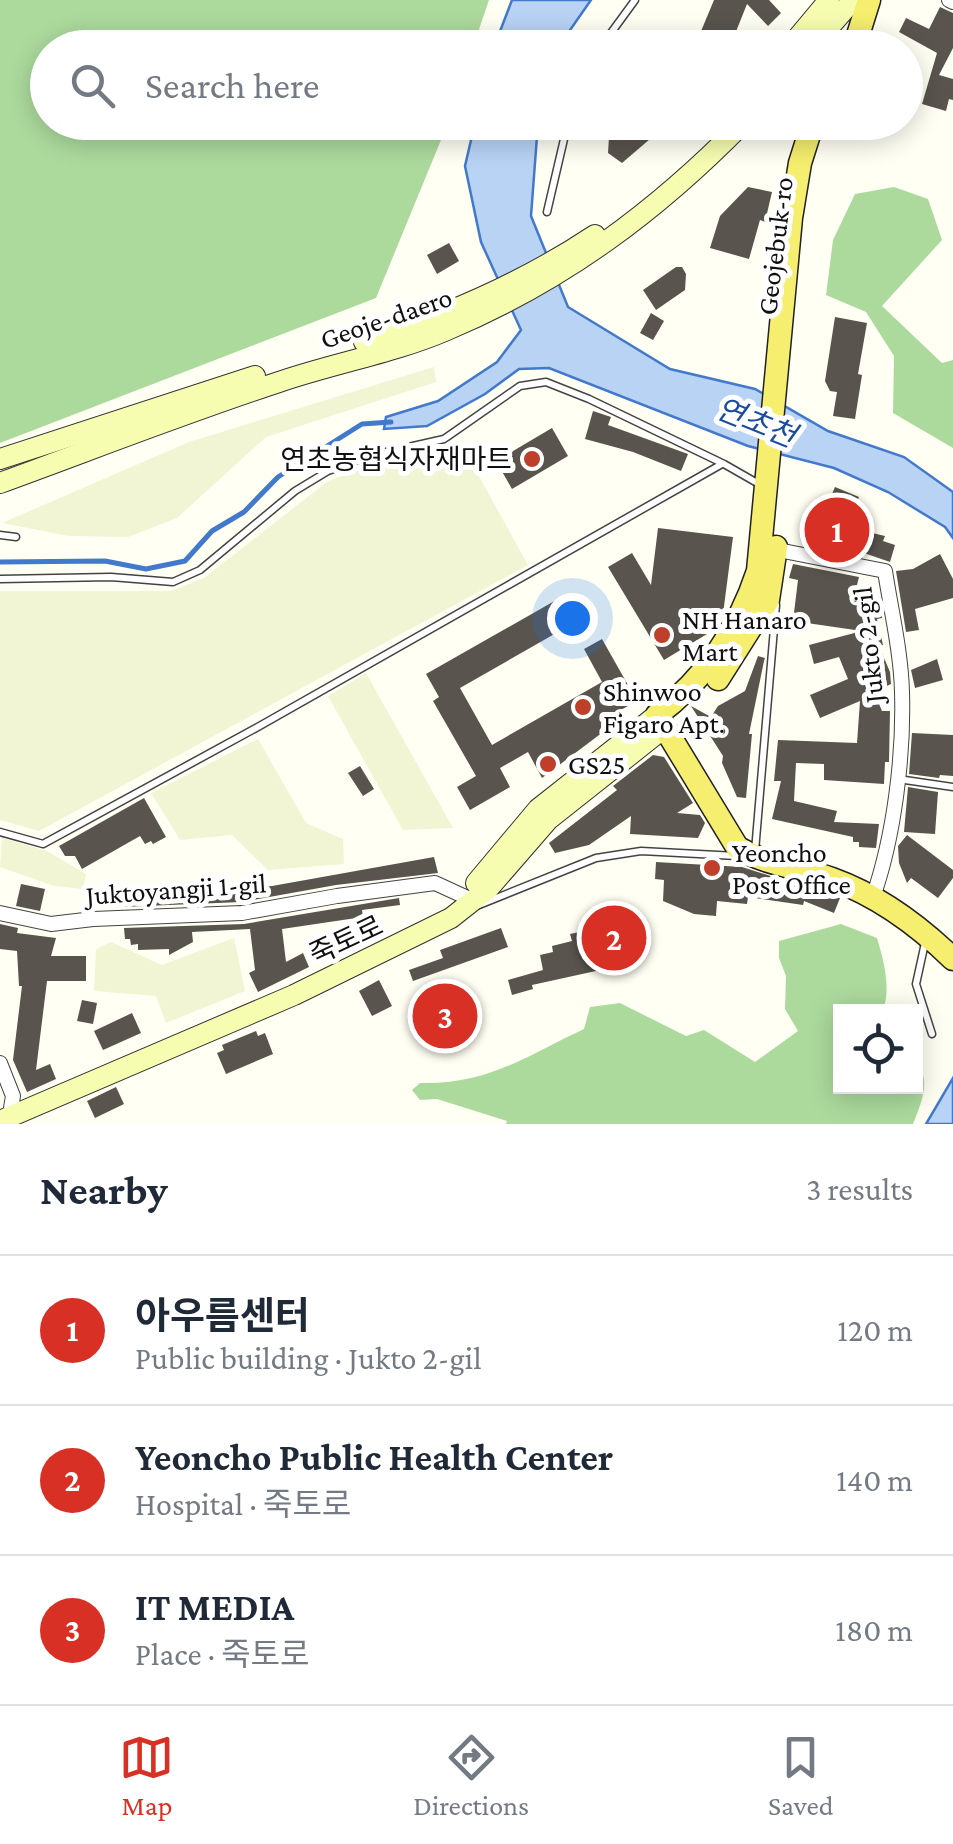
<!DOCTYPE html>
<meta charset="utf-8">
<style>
:root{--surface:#fff;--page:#f6f6f7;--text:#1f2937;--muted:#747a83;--line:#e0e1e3;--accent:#d93025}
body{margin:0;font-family:"Crimson Pro","Noto Sans KR",serif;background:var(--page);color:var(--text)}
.controls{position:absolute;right:30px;bottom:30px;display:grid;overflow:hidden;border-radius:0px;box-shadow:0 5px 25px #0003}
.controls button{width:90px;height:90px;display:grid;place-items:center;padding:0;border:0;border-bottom:2px solid var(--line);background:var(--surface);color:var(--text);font:50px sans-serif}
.you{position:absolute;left:572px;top:618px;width:35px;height:35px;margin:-25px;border:8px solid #fff;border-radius:50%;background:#1a73e8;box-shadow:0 0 0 15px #1a73e833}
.badge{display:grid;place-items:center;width:65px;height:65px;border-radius:50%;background:var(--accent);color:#fff;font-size:32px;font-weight:700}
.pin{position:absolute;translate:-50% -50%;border:5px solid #fff;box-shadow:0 2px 10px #0006}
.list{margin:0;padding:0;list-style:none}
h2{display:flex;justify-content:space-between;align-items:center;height:130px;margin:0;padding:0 40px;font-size:42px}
h2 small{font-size:32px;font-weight:400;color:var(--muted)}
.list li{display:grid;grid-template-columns:65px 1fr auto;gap:30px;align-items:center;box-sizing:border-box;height:150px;padding:0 40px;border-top:2px solid var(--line)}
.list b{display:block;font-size:38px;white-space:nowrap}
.list p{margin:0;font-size:32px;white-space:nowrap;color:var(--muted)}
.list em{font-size:32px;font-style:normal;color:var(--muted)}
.icon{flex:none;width:55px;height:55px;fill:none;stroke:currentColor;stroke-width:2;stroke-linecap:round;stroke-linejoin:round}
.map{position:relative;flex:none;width:953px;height:1124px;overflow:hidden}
.search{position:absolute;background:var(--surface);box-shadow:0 5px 25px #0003;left:30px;right:30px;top:30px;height:110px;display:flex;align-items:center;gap:25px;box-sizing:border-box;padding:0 35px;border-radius:55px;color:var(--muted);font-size:38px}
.sheet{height:580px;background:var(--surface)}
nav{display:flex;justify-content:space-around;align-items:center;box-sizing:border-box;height:140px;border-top:2px solid var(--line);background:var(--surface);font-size:28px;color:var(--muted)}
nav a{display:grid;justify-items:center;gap:5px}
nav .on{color:var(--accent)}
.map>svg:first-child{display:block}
.farmland{fill:#f1f5d4}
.forest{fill:#acda9d}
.water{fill:#b9d3f5;stroke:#4279ca;stroke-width:2.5}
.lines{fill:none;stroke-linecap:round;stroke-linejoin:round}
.stream{stroke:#4279ca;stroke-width:5}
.building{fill:#59544d}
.lane-casing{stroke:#434343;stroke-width:9}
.street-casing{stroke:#434343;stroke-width:16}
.secondary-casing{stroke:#323232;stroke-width:22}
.primary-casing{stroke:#212121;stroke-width:25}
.lane{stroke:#fff;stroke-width:6}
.street{stroke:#fff;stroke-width:14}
.secondary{stroke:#f6fdb1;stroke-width:20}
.primary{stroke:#f5ee6e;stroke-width:22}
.poi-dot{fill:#be402a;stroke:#fff;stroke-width:4}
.labels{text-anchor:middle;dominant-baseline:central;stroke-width:10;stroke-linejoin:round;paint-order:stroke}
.street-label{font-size:28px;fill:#101010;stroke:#fff}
.poi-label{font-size:28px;fill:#101010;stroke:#fff;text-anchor:start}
.water-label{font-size:30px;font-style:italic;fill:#1b4ca0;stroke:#fff}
</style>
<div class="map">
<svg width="953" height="1124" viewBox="0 0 953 1124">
<rect width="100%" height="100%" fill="#fffff4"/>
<!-- farmland -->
<g class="farmland">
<path d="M 434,367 L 436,382 L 266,437 L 177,518 L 128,537 L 69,536 L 2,523 L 189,442 Z"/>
<path d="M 460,442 L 528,565 L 39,831 L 0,820 L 0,591 L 170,591 L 204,578 L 328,481 L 372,465 Z"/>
<path d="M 366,673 L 453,828 L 403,830 L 328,696 Z"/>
<path d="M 258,739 L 306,823 L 343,839 L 344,864 L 268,870 L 232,835 L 180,840 L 151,793 Z"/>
<path d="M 2,838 L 47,851 L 86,874 L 83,889 L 54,886 L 0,867 Z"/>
<path d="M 234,938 L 245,991 L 166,1023 L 156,996 L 94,991 L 96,949 L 111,942 L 162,965 Z"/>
</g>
<!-- forest -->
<g class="forest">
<path d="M 0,0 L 489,0 L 473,47 L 48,48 L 48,122 L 448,123 L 376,298 L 0,443 Z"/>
<path d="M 894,187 L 928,199 L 942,240 L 882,306 L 942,363 L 953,360 L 953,448 L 893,413 L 894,356 L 866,312 L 826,295 L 833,240 L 855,194 Z"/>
<path d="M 841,924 L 877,938 C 884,962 891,987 883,1011 L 840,1012 L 840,1086 L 916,1086 L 916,1064 L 919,1064 C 930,1085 921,1103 913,1124 L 506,1124 L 507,1121 L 437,1099 L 420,1100 L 412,1090 L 420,1083 C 488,1085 526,1056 584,1029 L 590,1007 L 620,1003 L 686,1036 L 704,1030 L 755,1062 L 798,1031 L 785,1009 L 786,976 L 779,958 L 779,941 Z"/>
</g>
<!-- water -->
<g class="water">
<path d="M 512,0 L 591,0 L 570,30 L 563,47 L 494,47 Z"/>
<path d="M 475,123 L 538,123 L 531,216 L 568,307 L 670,369 L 755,389 L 828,431 L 904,457 L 953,492 L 953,538 L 945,527 L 888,492 L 834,468 L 748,446 L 549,368 L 519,369 L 485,394 L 427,426 L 384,429 L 386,417 L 438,401 L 497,362 L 521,330 L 481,242 L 465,166 Z"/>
<path d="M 953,1078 L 953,1124 L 926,1124 Z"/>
</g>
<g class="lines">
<!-- stream -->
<path class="stream" d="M 0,562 L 105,561 L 146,569 L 185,561 L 212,531 L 244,512 L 278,477 L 362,424 L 391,422"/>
</g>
<!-- building -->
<g class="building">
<path d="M 714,0 L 769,0 L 781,13 L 768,26 L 747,4 L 735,34 L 766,48 L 694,48 Z"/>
<path d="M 940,7 L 953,13 L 953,48 L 939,75 L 953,79 L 953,100 L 949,99 L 946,111 L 922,104 L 937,53 L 899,32 L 906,18 L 929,29 Z"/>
<path d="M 610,122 L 654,122 L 657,133 L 622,163 L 608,153 Z"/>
<path d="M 748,187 L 772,192 L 765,222 L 760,220 L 749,259 L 710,248 L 720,216 Z"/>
<path d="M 449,243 L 459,261 L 437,274 L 427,255 Z"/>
<path d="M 676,267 L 682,267 L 686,274 L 685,290 L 656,310 L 643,290 Z"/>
<path d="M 651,313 L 664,321 L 653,340 L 640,333 Z"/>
<path d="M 835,317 L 867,323 L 858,374 L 862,375 L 855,419 L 833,416 L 837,392 L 830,391 L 825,381 Z"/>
<path d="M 593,411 L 611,417 L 608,425 L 688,454 L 681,471 L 633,452 L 585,439 Z"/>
<path d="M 552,428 L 568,456 L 512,489 L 496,461 Z"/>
<path d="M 835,487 L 859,497 L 847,527 L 885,536 L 883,541 L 895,545 L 890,562 L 864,553 L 863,556 L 808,545 L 814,519 L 821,520 Z"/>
<path d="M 658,528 L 733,537 L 723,614 L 712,631 L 664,660 L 608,567 L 632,553 L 651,585 Z"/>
<path d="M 940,554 L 953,579 L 953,598 L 915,609 L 919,630 L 906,632 L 896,571 L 913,569 Z"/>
<path d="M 793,564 L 859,577 L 853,601 L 879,597 L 882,618 L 877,619 L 883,645 L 879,646 L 890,672 L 891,684 L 874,692 L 882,711 L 890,711 L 889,762 L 885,762 L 884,784 L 824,780 L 824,764 L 796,763 L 794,801 L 837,811 L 834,822 L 879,824 L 876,848 L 859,847 L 859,842 L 853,842 L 853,837 L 772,819 L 781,781 L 774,781 L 778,740 L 857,743 L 860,701 L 820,718 L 810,695 L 848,679 L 839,657 L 814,664 L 809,645 L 862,631 L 793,621 L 798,580 L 789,578 Z"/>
<path d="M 558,599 L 572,624 L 460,688 L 492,745 L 602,682 L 584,649 L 602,639 L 637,701 L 619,711 L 623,717 L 542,778 L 528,752 L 500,768 L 510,787 L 470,810 L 457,787 L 476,776 L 433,701 L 439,697 L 426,674 Z"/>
<path d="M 758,656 L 765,658 L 764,661 L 749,734 L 752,734 L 746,798 L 737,797 L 722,763 L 723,756 L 691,706 L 711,717 L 718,706 L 745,691 Z"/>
<path d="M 937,659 L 943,680 L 915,688 L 911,670 Z"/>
<path d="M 912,733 L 953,735 L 953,776 L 940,775 L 939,778 L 909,774 Z"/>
<path d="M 653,755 L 664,757 L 693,803 L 677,813 L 700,815 L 705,823 L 698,838 L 630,834 L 631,816 L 589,845 L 555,853 L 549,843 L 617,790 L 613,786 Z"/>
<path d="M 360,766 L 374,789 L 363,796 L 348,773 Z"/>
<path d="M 908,787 L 938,792 L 935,834 L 904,832 Z"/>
<path d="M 144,798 L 166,837 L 153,844 L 151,841 L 145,844 L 140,836 L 82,869 L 75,856 L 65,856 L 59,846 Z"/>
<path d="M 907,835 L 953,870 L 953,878 L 938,898 L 911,878 L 907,883 L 899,863 L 898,846 Z"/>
<path d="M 434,857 L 438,873 L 336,885 L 241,902 L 121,907 L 120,895 L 174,893 L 174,889 L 201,888 L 201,896 L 234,894 L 233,890 L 272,886 Z"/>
<path d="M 656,862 L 742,867 L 840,898 L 834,913 L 804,901 L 803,905 L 748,897 L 747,904 L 717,901 L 716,916 L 694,914 L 663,901 L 664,880 L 655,879 Z"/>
<path d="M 21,884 L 45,889 L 40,911 L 16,906 Z"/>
<path d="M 399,898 L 400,905 L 362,910 L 363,917 L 282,929 L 286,962 L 303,953 L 309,967 L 258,992 L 249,973 L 255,970 L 250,929 L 192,932 L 193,942 L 169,955 L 169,949 L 138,950 L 138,944 L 131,945 L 130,939 L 125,939 L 124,928 L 244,924 Z"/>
<path d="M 0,924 L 18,928 L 17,933 L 56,938 L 51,956 L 86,956 L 86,981 L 47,981 L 36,1070 L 50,1064 L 56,1079 L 27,1092 L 13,1060 L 22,986 L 19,986 L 17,951 L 0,949 Z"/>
<path d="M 501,928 L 508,947 L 413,981 L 409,970 L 443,958 L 440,950 Z"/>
<path d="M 589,930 L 591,938 L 614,931 L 623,933 L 626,942 L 620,951 L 623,965 L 532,985 L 533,989 L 512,995 L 508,980 L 543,970 L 540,955 L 553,952 L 552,946 L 572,941 L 570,934 Z"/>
<path d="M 379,980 L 392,1006 L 372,1016 L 359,991 Z"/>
<path d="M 453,999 L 463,1022 L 438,1034 L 427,1011 Z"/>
<path d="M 82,1000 L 97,1003 L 93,1024 L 77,1021 Z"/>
<path d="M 132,1013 L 141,1033 L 103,1050 L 94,1031 Z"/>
<path d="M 256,1031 L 258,1036 L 265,1033 L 273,1054 L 226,1074 L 217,1053 L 224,1050 L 222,1045 Z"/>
<path d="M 116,1087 L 124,1104 L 95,1118 L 87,1101 Z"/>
</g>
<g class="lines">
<!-- lane casing -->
<g class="lane-casing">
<g id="lane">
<path d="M 600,48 L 635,0"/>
<path d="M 547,212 L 568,122"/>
<path d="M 0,535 L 16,537"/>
<path d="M 0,579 L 111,577 L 173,582 L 200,570 L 295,491 L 328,471 L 373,455 L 444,439 L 520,386 L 546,382 L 589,399 L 724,464 L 759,484"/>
<path d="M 898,779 L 953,787"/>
<path d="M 0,832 L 43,844 L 256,728 L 722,464"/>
<path d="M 755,851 L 776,605"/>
<path d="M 479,905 L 596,858 L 641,851 L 737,856"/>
<path d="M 925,943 L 916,984 L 932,1034"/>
</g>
</g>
<!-- street casing -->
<g class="street-casing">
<g id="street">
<path d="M 949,0 L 953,2"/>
<path d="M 773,549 L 885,571 C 891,610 901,652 902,692 C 904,756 894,837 873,897"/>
<path d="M 0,913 L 51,924 L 93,919 L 242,913 L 337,896 L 435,883 L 472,900"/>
<path d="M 0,1063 L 13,1096 L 9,1120"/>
</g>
</g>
<!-- secondary casing -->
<g class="secondary-casing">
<g id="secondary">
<path d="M 789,48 L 829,0"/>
<path d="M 811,48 L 853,0"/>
<path d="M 364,342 C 446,316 523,283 595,235"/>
<path d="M 0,459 L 255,376"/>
<path d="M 0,483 C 93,449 185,413 279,382 C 334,363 394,353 447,330 C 563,281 656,212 744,122"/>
<path d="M 476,883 L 538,809 L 657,715"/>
<path d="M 0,1121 L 294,995 L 451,918 L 489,888 L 548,820 L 664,728"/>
</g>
</g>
<!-- primary casing -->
<g class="primary-casing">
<g id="primary">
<path d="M 854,48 L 869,0"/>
<path d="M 813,122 L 800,163 L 791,218 L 758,571 C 739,629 706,678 657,715 L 737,847 C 765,865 800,867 832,879 C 879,896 917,924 953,959"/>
<path d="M 718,679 L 768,600 L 776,547"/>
</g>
</g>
<!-- lane -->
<use href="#lane" class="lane"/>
<!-- street -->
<use href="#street" class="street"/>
<!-- secondary -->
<use href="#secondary" class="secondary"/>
<!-- primary -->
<use href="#primary" class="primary"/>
</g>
<!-- markers -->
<g class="poi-dot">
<circle cx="532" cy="459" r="10"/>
<circle cx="662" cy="635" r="10"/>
<circle cx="583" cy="707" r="10"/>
<circle cx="548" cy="764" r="10"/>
<circle cx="712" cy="868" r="10"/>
</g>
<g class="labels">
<!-- street labels -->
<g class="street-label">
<text transform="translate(775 246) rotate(-83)">Geojebuk-ro</text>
<text transform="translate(386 318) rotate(-19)">Geoje-daero</text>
<text transform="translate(868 645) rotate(-96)">Jukto 2-gil</text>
<text transform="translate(176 889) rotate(-4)">Juktoyangji 1-gil</text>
<text transform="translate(346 940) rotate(-25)">죽토로</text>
</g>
<!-- poi labels -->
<g class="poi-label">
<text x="512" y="459" text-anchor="end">연초농협식자재마트</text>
<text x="682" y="619">NH Hanaro<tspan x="682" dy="32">Mart</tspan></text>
<text x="603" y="691">Shinwoo<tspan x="603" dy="32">Figaro Apt.</tspan></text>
<text x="568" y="764">GS25</text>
<text x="732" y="852">Yeoncho<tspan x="732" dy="32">Post Office</tspan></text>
</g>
<!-- water labels -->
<g class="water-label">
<text transform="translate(756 422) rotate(22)">연초천</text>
</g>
</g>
</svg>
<div class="controls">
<button><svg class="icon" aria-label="locate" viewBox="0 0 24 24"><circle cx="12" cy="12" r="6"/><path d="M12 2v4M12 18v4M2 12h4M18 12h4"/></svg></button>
</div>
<div class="you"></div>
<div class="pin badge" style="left:837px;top:530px">1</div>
<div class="pin badge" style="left:614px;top:938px">2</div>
<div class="pin badge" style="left:445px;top:1016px">3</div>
<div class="search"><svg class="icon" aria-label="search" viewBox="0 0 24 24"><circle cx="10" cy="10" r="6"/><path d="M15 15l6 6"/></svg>Search here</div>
</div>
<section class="sheet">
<h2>Nearby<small>3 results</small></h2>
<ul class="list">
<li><span class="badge">1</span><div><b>아우름센터</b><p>Public building · Jukto 2-gil</p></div><em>120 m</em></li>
<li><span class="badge">2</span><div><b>Yeoncho Public Health Center</b><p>Hospital · 죽토로</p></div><em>140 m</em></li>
<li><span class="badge">3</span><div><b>IT MEDIA</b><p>Place · 죽토로</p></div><em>180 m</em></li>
</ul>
</section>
<nav>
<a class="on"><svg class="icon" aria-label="map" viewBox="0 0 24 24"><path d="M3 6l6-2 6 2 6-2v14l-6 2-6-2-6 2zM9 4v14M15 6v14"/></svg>Map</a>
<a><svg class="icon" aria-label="directions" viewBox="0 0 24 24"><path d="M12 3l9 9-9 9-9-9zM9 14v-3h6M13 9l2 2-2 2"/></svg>Directions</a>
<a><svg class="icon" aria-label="saved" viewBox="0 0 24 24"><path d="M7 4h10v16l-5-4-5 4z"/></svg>Saved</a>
</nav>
